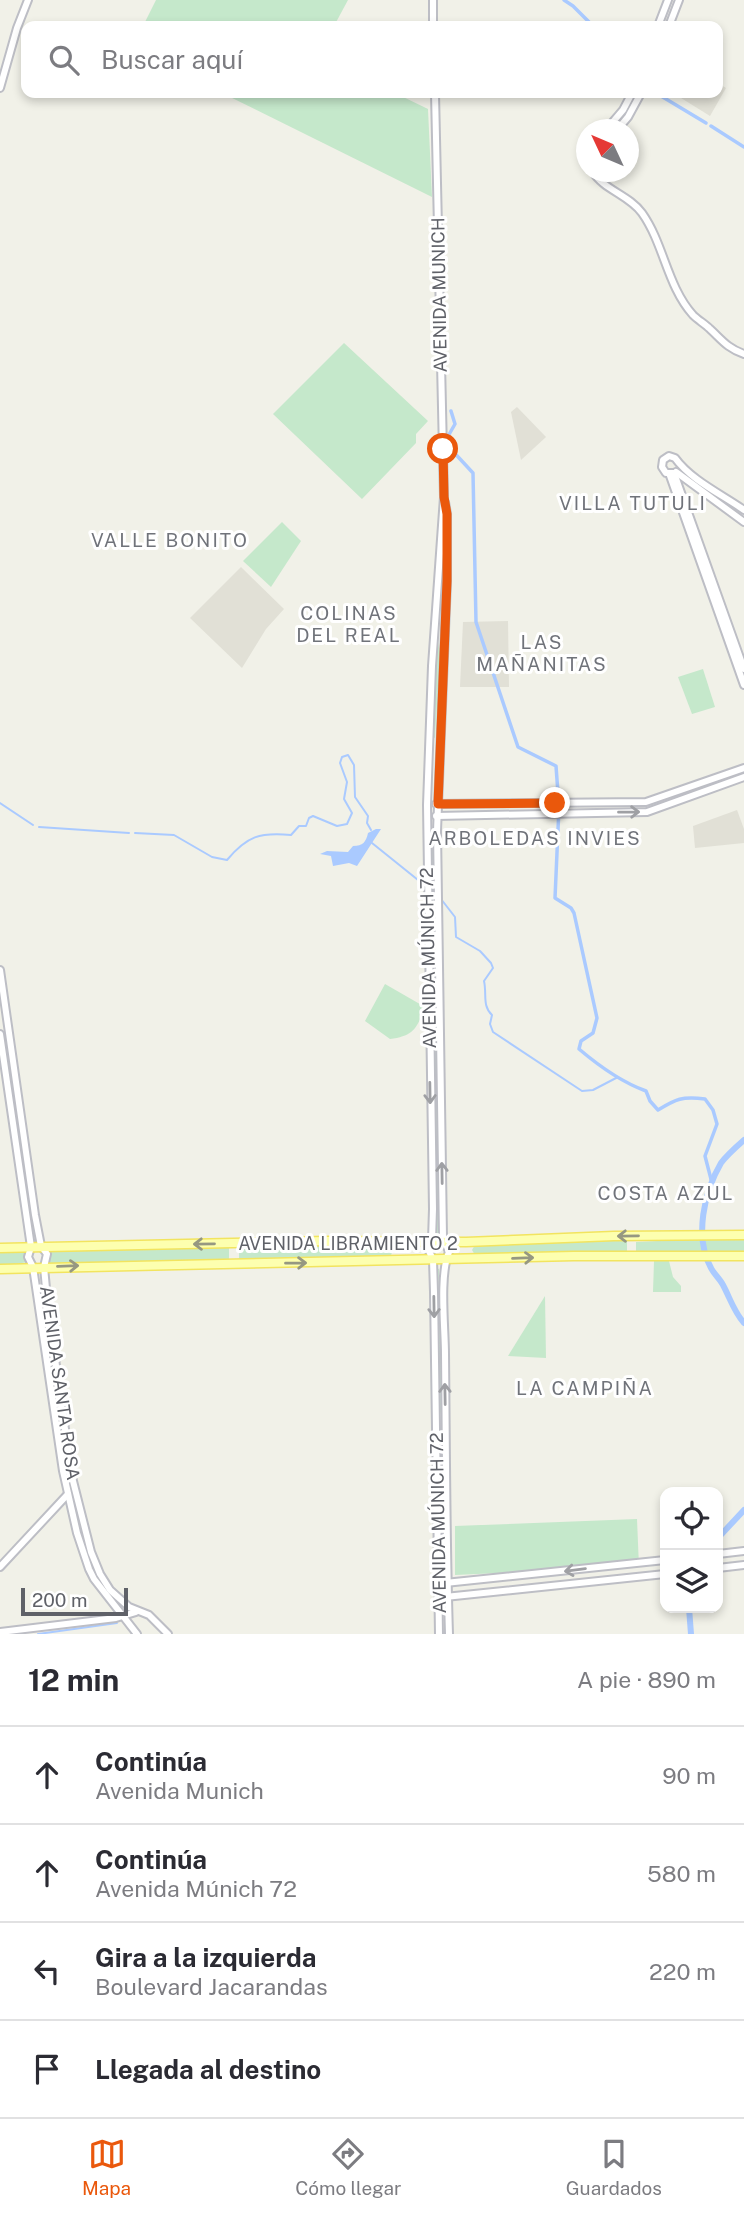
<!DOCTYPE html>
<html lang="es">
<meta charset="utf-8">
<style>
:root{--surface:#fff;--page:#f7f7f7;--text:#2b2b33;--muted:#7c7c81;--line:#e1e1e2;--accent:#ea580c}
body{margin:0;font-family:"Public Sans",sans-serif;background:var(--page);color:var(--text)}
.controls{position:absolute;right:21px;bottom:21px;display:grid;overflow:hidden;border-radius:14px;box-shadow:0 4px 10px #0003}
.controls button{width:63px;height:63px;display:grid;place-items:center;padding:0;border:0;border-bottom:2px solid var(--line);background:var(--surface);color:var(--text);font:35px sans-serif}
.compass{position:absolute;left:576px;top:119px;width:63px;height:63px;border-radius:50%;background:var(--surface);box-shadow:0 4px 10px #0003;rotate:314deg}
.scale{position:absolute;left:21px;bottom:18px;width:107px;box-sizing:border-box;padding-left:7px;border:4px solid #5f6168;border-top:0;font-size:19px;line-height:24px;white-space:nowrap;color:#5f6168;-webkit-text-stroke:5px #fff;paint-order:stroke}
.stop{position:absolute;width:21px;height:21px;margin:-16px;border:5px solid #ea580c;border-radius:50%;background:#fff}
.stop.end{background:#ea580c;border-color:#fff;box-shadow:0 2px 7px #0008}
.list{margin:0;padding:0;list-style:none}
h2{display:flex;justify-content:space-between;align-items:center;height:91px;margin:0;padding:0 28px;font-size:30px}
h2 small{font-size:23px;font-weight:400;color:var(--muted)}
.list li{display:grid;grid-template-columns:46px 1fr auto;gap:21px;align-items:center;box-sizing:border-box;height:98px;padding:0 28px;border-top:2px solid var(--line)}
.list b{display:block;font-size:26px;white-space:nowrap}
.list p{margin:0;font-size:23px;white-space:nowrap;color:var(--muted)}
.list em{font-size:23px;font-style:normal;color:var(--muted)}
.icon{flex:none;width:38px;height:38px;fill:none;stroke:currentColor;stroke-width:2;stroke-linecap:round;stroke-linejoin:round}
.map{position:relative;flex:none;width:744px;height:1634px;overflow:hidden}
.search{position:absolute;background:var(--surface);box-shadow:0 4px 10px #0003;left:21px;right:21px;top:21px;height:77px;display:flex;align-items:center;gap:18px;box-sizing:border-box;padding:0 24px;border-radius:14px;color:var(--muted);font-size:26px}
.sheet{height:483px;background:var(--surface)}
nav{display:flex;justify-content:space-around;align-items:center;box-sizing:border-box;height:98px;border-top:2px solid var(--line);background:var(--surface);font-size:19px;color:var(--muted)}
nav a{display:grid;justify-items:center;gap:4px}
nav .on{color:var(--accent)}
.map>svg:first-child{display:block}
.education{fill:#e1e0d6}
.green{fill:#c5e8cb}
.water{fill:#aacaff}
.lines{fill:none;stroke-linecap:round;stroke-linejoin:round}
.stream{stroke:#aacaff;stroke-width:2}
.canal{stroke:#aacaff;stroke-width:3.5}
.river{stroke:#aacaff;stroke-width:6}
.secondary-casing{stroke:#bdbec5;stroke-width:10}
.primary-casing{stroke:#f2e45f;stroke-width:11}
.secondary{stroke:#fff;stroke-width:6}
.primary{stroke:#fdffaf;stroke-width:8}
.oneway{stroke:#9fa0a4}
.oneway2{stroke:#969881}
.route{stroke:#ea580c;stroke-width:9}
.labels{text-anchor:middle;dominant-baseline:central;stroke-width:6;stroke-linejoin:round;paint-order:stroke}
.street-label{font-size:18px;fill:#5f6168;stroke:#fff}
.neighbourhood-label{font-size:19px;letter-spacing:2px;fill:#70737a;stroke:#fff}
</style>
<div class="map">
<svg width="744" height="1634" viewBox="0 0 744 1634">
<rect width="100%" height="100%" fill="#f1f1e8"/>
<!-- education -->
<g class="education">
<path d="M 718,83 L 726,88 L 710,116 L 673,93 L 718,93 Z"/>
<path d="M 517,407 L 546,437 L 521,460 L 511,412 Z"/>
<path d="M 241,567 L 284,609 L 266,629 L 242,668 L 190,618 Z"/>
<path d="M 508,621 L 509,687 L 460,687 L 463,622 Z"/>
<path d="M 737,810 L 744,829 L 744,843 L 695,848 L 693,826 Z"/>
</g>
<!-- green -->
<g class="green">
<path d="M 156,0 L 348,0 L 334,26 L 143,26 Z"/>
<path d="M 222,93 L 395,93 L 428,109 L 432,197 Z"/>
<path d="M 344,343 L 428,421 L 416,434 L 416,443 L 362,499 L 273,414 Z"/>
<path d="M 282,522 L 301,541 L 271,587 L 243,561 Z"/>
<path d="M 436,633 L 440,652 L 435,738 L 433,737 L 432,723 Z"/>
<path d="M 703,669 L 715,707 L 692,714 L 678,677 Z"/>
<path d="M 430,818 L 432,820 L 431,847 L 434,852 L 440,1237 L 438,1237 L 434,1235 Z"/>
<path d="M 385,984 L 425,1007 C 417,1028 414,1036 390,1039 L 365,1021 Z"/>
<path d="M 627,1240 L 627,1254 L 475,1255 L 472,1250 L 475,1245 Z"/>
<path d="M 678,1240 L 744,1240 L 744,1254 L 636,1256 L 636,1242 Z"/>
<path d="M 387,1242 L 393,1247 L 391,1256 L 239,1262 L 239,1248 Z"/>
<path d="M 229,1247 L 229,1261 L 47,1264 L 46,1250 Z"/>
<path d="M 26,1250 L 29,1262 L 0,1266 L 0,1252 Z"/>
<path d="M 654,1261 L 669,1261 L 673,1277 L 681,1286 L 681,1292 L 653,1292 Z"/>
<path d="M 435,1268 L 439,1269 L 438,1297 L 441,1303 L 442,1408 L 440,1414 L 437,1413 Z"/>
<path d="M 545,1296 L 546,1358 L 508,1356 Z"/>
<path d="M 439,1428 L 444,1472 L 445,1578 L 443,1580 L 440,1577 Z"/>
<path d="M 637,1519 L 639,1567 L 455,1575 L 455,1526 Z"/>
</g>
<!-- water -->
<path class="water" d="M 376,829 L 381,829 L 357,866 L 349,863 L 333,866 L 331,856 L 320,854 L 327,851 L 348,852 L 353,846 C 363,846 366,842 368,833 Z"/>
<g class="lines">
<!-- stream -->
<g class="stream">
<path d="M 0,803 L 33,825"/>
<path d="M 39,827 L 129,833"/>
<path d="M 135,833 L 174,835 L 212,857 L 227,860 C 247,836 260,832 291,835 L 299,826 L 306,826 L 309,818 L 313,816 L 337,826 L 347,824 L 352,813 L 344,799 L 347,782 L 340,763 L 342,757 L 348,755 L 354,765 L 355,797 L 368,816 L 367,823 L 371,830"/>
<path d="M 372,843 L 423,884"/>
<path d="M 441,899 L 455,917 L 456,937 L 480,951 L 491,963 L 493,968 L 484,981 C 487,994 482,1006 492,1015 L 490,1024 L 493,1032 L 582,1091 L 593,1090 L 618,1077"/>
<path d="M 38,1634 L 117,1623"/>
</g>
<!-- canal -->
<g class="canal">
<path d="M 564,0 L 573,6 L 593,26"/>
<path d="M 656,93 L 706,123"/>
<path d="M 711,126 L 744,147"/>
<path d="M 451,411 L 455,424 L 447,438 L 448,446 L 473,473 L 476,622 L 518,747 L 556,766 L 559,807 L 555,898 L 571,908 L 574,913 L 597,1018 L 593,1033 L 581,1041 L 579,1049 C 599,1066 621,1082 646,1091 L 650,1101 L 658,1110 C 676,1099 682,1096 705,1099 L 713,1110 L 717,1124 L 705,1156 L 712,1183"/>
</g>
<!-- river -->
<g class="river">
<path d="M 744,1140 C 736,1147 727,1155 721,1163 C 704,1192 694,1237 711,1268 C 714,1274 720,1279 723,1285 C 730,1298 734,1312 744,1323"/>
<path d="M 718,1538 L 744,1510"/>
<path d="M 689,1608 L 691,1634"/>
</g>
<!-- secondary casing -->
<g class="secondary-casing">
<g id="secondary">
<path d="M 433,0 L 433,26"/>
<path d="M 658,26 L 668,0"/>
<path d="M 669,26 L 679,0"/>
<path d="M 0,88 L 17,28 L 28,0"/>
<path d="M 435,93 L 444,497 L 432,666 L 427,805 L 433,1209 L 432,1240 L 429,1251 L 433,1260 L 434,1292 L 439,1634"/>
<path d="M 606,130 L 623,110 L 632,93"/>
<path d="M 617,130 L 628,117 L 641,93"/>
<path d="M 586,149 L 584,151 L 586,156"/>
<path d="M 593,172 C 604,190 629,195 642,213 C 664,244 667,286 693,315 C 698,320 705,324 710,329 C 722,340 727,348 744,354"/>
<path d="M 676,472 L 744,522"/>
<path d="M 669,473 L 744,685"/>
<path d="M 673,473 L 666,473 L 662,467 L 663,460 L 669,456 L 675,458 C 691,480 721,494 744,510"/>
<path d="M 674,473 L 744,669"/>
<path d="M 445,502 L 447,514 L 447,581 L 437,831 L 443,1237 L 449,1252 C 439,1275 445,1328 445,1354 C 446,1447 446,1541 449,1634"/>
<path d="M 436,804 L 646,802 L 744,768"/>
<path d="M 436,816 L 647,812 L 744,777"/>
<path d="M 0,970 L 35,1215 L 41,1246 L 47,1254 L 44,1267 L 47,1299 L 61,1403 L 73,1481 L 91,1552 L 100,1574 L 110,1590 L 129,1607 L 149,1615 L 168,1634"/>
<path d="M 0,1034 L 31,1247 L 28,1257 L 33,1267 L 63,1471 L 77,1533 L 89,1569 L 94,1579 L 137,1634"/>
<path d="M 718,1554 L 744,1551"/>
<path d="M 0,1567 L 68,1494"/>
<path d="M 718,1568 L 744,1565"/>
<path d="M 445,1583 L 665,1560"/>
<path d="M 445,1597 L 665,1574"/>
<path d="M 0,1632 L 116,1618 L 136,1612"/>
</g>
</g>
<!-- primary casing -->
<g class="primary-casing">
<g id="primary">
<path d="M 0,1248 L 326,1241 L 466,1242 L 614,1236 L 744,1235"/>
<path d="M 0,1269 L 574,1256 L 744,1256"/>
</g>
</g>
<!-- secondary -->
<use href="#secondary" class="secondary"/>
<!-- primary -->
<use href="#primary" class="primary"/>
</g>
<!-- one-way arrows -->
<defs><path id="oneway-shaft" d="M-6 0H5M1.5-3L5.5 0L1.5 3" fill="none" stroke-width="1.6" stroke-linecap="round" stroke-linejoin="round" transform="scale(1.75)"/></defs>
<g class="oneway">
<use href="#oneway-shaft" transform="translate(629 812) rotate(-1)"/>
<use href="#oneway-shaft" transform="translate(430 1093) rotate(89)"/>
<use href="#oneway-shaft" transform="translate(442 1173) rotate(-91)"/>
<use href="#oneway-shaft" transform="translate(434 1307) rotate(89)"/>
<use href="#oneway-shaft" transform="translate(445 1394) rotate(-91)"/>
<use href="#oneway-shaft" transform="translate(575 1570) rotate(173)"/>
</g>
<g class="oneway2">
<use href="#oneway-shaft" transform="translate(628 1236) rotate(179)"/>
<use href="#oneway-shaft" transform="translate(204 1244) rotate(179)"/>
<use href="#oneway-shaft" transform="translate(523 1258) rotate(-2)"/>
<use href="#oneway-shaft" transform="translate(296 1263) rotate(-1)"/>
<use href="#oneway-shaft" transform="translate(68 1266) rotate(-2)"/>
</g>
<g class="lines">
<!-- route -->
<path class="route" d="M 443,449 L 444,497 L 447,514 L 447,581 L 438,804 L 555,803"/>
</g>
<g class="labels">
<!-- street labels -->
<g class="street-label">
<text transform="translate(439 295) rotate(-91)">AVENIDA MUNICH</text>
<text transform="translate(428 958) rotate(-91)">AVENIDA MÚNICH 72</text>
<text x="348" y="1243">AVENIDA LIBRAMIENTO 2</text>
<text transform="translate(60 1383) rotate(82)">AVENIDA SANTA ROSA</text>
<text transform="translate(438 1523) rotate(-91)">AVENIDA MÚNICH 72</text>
</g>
<!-- neighbourhood labels -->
<g class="neighbourhood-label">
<text x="633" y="503">VILLA TUTULI</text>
<text x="170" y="540">VALLE BONITO</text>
<text x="349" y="613">COLINAS<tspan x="349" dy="22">DEL REAL</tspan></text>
<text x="542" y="642">LAS<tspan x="542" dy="22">MAÑANITAS</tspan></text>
<text x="535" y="838">ARBOLEDAS INVIES</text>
<text x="666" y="1193">COSTA AZUL</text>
<text x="585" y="1388">LA CAMPIÑA</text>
</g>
</g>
</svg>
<div class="controls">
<button><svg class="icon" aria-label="locate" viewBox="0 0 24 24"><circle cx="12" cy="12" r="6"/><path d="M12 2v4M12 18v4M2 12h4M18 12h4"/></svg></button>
<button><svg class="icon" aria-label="layers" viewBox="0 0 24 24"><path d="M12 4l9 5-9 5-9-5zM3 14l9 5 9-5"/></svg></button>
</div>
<svg class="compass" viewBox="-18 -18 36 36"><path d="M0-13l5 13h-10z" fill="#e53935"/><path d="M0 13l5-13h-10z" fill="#7c7c81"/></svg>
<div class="scale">200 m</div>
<div class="stop" style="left:443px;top:449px"></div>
<div class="stop end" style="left:555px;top:803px"></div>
<div class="search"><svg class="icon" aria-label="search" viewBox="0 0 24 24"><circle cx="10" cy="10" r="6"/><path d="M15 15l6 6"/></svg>Buscar aquí</div>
</div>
<section class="sheet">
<h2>12 min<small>A pie · 890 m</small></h2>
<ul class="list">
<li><svg class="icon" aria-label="ahead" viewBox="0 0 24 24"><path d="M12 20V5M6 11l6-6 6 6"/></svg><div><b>Continúa</b><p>Avenida Munich</p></div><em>90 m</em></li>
<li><svg class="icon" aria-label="ahead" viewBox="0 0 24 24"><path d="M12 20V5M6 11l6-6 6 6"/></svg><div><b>Continúa</b><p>Avenida Múnich 72</p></div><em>580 m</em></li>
<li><svg class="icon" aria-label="left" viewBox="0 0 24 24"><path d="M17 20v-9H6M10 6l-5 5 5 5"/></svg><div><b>Gira a la izquierda</b><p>Boulevard Jacarandas</p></div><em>220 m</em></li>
<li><svg class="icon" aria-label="arrive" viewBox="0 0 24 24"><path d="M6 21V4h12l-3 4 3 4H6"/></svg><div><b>Llegada al destino</b></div></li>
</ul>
</section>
<nav>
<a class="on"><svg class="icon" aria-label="map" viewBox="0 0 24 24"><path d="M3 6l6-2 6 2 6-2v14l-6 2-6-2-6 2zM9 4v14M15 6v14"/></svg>Mapa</a>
<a><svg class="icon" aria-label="directions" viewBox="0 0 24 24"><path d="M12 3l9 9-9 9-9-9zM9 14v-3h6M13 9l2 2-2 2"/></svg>Cómo llegar</a>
<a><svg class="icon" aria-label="saved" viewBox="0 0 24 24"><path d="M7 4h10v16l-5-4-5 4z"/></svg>Guardados</a>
</nav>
